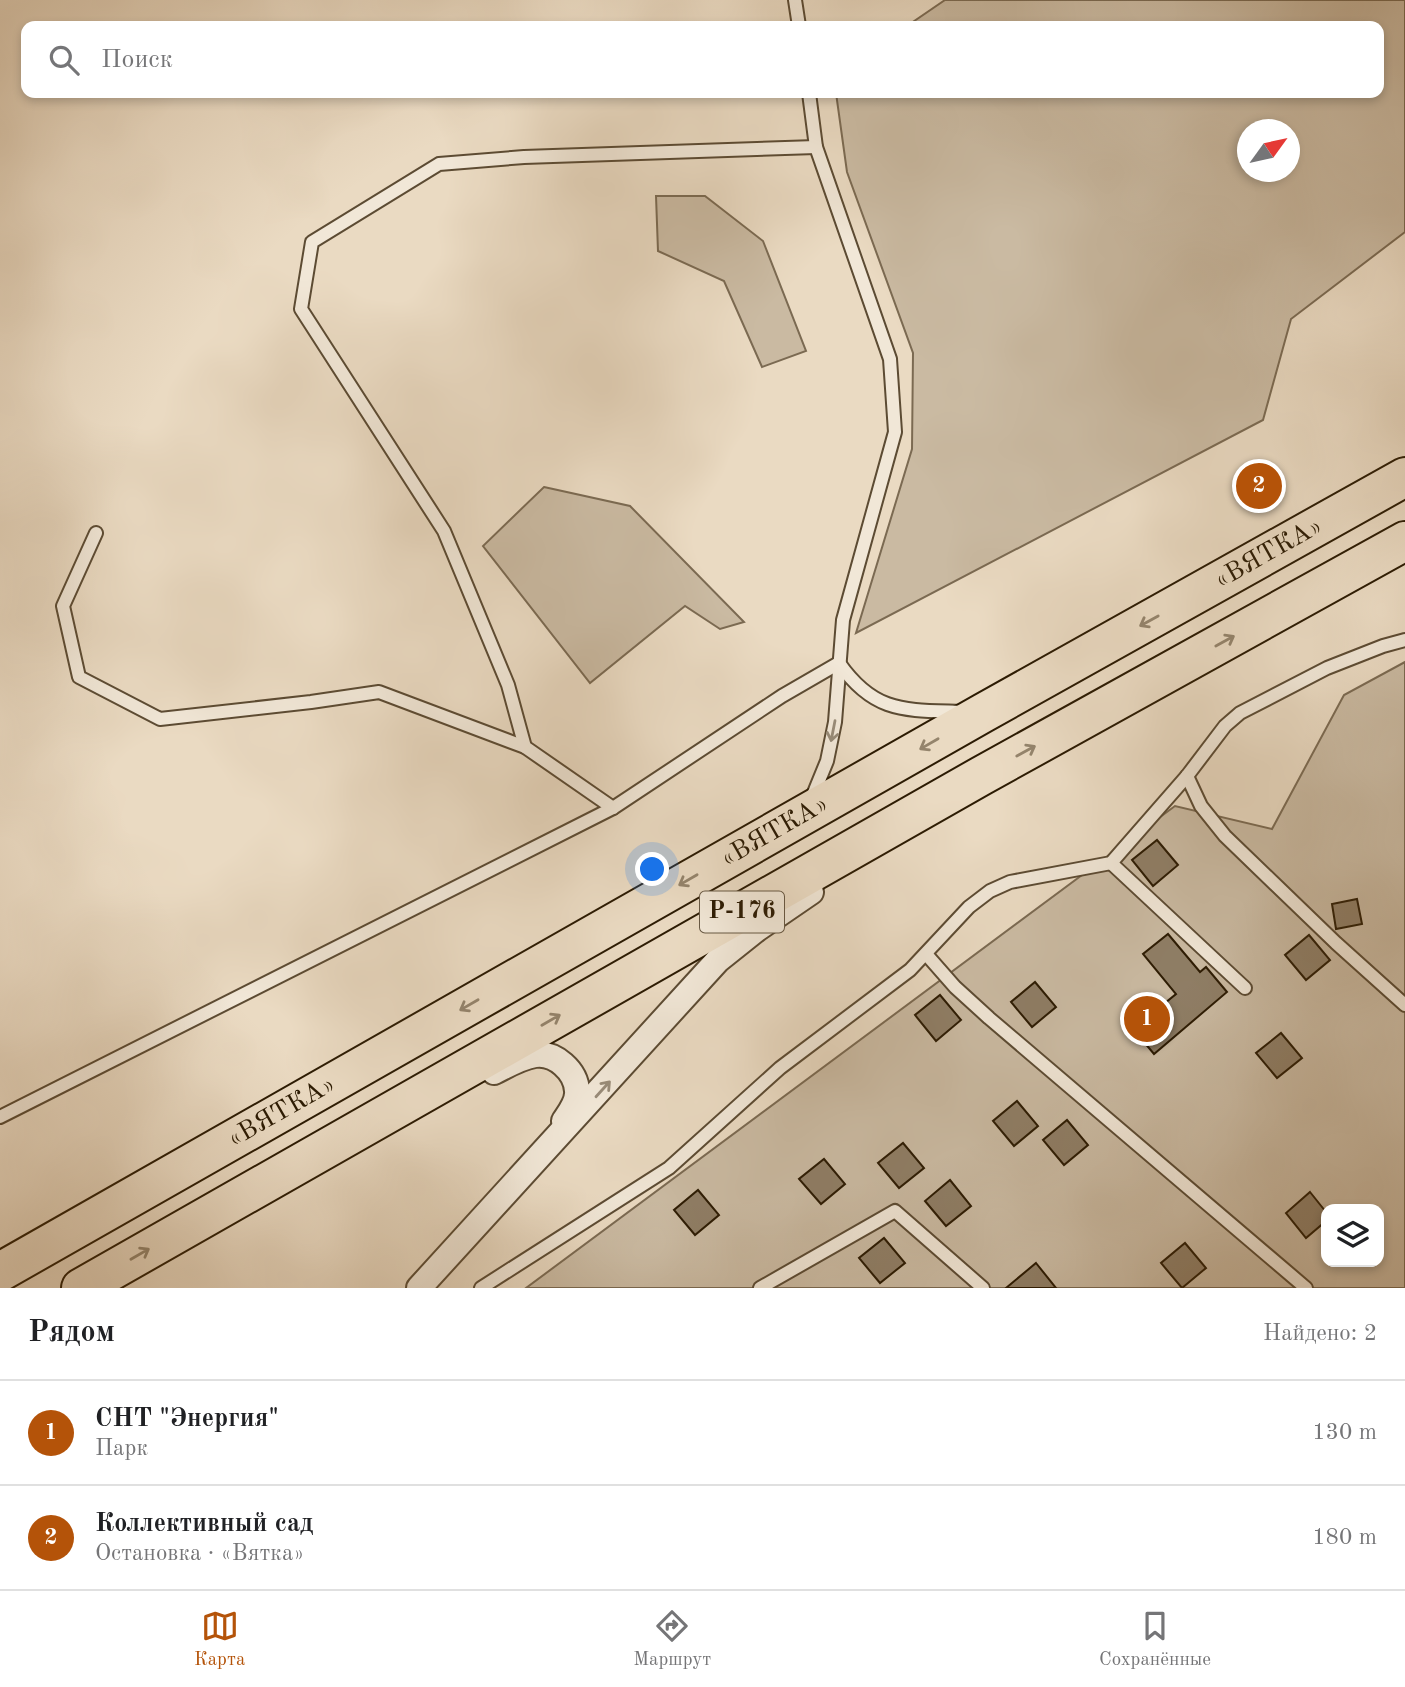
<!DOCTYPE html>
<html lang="ru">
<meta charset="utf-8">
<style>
:root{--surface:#fff;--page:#f2f2f2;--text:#202124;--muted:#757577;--line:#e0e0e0;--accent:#b45309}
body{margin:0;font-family:"Old Standard TT",serif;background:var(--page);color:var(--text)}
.controls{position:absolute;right:21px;bottom:21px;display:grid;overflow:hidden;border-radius:14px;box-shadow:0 4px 10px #0003}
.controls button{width:63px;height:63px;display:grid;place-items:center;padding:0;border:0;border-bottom:2px solid var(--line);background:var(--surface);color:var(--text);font:35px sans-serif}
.compass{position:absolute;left:1237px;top:119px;width:63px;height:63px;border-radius:50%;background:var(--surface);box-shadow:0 4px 10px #0003;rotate:57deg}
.you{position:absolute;left:653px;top:870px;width:24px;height:24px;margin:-18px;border:5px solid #fff;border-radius:50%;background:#1a73e8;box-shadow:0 0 0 10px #1a73e833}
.badge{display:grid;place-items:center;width:46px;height:46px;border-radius:50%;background:var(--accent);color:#fff;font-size:23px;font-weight:700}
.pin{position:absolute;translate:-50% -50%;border:4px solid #fff;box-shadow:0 2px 7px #0006}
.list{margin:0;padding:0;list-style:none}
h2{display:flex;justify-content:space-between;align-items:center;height:91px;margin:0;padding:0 28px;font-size:30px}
h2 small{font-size:23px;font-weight:400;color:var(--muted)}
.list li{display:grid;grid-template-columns:46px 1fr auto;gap:21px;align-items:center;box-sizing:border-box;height:105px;padding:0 28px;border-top:2px solid var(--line)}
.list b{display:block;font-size:26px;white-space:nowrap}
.list p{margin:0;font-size:23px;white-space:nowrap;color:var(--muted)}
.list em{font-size:23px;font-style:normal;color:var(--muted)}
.icon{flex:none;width:38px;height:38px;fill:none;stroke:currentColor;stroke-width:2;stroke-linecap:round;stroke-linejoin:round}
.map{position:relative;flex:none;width:1405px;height:1288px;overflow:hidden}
.search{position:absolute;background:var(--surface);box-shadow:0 4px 10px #0003;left:21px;right:21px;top:21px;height:77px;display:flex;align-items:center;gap:18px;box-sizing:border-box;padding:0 24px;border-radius:14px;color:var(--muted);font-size:26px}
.sheet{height:301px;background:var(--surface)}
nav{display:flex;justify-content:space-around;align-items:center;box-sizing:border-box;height:98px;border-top:2px solid var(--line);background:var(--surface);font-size:19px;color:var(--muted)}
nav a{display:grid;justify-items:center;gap:4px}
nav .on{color:var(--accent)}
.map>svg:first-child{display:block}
.green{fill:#cabaa2;stroke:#7b6a52;stroke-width:2;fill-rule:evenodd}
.building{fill:#8f7e66;stroke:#2c1b03;stroke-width:2}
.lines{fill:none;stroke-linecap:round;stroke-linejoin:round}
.service-casing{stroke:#5c4b33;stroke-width:16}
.minor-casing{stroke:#5c4b33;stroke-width:28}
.trunk-casing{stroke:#2c1b03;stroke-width:42}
.service{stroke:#f1e7d7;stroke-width:12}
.minor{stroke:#f1e7d7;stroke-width:24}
.trunk{stroke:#eadac2;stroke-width:38}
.oneway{stroke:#94846c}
.oneway2{stroke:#988b78}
.labels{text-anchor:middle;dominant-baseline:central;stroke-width:5;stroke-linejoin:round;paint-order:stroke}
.shield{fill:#f1e7d7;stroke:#675843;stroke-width:2}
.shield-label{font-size:24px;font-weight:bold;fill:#2c1b03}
.street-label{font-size:26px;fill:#2c1b03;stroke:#f1e7d7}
</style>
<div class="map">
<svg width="1405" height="1288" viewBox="0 0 1405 1288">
<rect width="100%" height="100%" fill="#eadac2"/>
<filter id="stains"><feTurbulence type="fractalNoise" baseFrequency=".00286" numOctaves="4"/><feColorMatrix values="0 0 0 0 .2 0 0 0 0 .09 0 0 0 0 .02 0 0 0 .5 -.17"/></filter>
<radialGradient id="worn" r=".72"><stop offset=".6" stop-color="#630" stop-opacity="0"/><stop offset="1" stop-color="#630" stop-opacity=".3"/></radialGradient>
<!-- green -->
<g class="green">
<path d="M 945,0 L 1405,0 L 1405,232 L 1291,319 L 1263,420 L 856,633 L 912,449 L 913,353 L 847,172 L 836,93 L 1379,93 L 1379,26 L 907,26 ZM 1248,130 L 1290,130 L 1290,172 L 1248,172 Z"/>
<path d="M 656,196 L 705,196 L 763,241 L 806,351 L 762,367 L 724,281 L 658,251 Z"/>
<path d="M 544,487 L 630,506 L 744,622 L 720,629 L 685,606 L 590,683 L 483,546 Z"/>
<path d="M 1405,662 L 1405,1288 L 526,1288 L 1175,806 L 1272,829 L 1344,695 ZM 1326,1209 L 1379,1209 L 1379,1262 L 1326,1262 Z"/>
</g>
<!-- building -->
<g class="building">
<path d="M 1157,840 L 1178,865 L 1153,886 L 1132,860 Z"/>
<path d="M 1357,899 L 1362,924 L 1336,929 L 1332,904 Z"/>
<path d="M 1168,934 L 1200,972 L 1206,967 L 1227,992 L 1154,1054 L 1133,1029 L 1176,994 L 1143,954 Z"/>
<path d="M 1309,935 L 1330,960 L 1306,980 L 1285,955 Z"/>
<path d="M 1035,982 L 1056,1007 L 1032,1027 L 1011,1002 Z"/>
<path d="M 940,995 L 961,1020 L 936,1041 L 915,1015 Z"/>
<path d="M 1281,1033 L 1302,1058 L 1277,1078 L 1256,1053 Z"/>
<path d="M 1017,1101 L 1038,1126 L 1014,1146 L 993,1121 Z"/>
<path d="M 1067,1120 L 1088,1145 L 1064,1165 L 1043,1140 Z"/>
<path d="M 903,1143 L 924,1168 L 899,1188 L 878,1163 Z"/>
<path d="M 824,1159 L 845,1184 L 821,1204 L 799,1179 Z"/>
<path d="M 950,1180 L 971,1206 L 946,1226 L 925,1201 Z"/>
<path d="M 698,1190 L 719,1215 L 695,1235 L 674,1210 Z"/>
<path d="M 1310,1192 L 1326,1212 L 1326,1221 L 1306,1238 L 1286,1213 Z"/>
<path d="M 884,1238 L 905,1263 L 880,1283 L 859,1258 Z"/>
<path d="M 1185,1243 L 1206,1268 L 1182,1288 L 1161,1263 Z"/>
<path d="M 1036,1263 L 1056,1288 L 1006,1288 Z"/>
</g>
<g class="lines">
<!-- service casing -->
<g class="service-casing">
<g id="service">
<path d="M 795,0 L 799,26"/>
<path d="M 809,93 L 816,147 L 890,359 L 895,432 L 843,620 L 835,722 L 827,761 L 811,800"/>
<path d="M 96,533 L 63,606 L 79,677 L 160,719 L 311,702 L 379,692 L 525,747"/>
<path d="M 839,663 C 874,713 904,710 961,712"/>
<path d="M 1187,776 L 1201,806 L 1225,836 L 1336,943 L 1405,1005"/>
<path d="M 613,808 L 525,747 L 508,685 L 444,531 L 301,309 L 312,242 L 439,164 L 524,157 L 816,147"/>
<path d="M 1111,863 L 1245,988"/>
<path d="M 926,954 L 955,987 L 989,1018 L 1306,1288"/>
<path d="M 0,1117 L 613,808 L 782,696 L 839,663"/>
<path d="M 481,1288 L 669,1168 L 780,1068 L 910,970 L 969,907 L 990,891 L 1010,882 L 1111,863 L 1187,776 L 1225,726 L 1240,713 L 1327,668 L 1383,646 L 1405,640"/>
<path d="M 760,1288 L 895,1211 L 983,1288"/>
</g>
</g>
<!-- minor casing -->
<g class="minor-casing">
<g id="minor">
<path d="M 494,1072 C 508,1065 521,1057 535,1055 C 555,1052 576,1071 577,1091 C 578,1102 570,1112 564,1121"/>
<path d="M 419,1288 L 718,960 L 757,929 L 811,892"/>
</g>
</g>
<!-- trunk casing -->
<g class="trunk-casing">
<g id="trunk">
<path id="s1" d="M 0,1272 L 983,713 L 1405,477"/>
<path d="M 81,1288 L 981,776 L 1405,541"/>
</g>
</g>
<!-- service -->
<use href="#service" class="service"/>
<!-- minor -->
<use href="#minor" class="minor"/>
<!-- trunk -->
<use href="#trunk" class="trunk"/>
</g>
<!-- one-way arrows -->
<defs><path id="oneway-shaft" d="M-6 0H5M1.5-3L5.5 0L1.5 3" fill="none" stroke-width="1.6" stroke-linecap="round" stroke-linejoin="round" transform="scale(1.75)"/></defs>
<g class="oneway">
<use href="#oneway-shaft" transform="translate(1149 621) rotate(151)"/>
<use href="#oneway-shaft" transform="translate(1225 641) rotate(-29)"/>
<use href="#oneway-shaft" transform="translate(929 744) rotate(150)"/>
<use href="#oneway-shaft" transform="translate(1026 751) rotate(-29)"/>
<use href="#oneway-shaft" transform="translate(688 880) rotate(150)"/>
<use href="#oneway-shaft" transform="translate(469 1005) rotate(150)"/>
<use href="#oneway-shaft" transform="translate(551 1020) rotate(-30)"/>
<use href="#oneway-shaft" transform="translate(140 1254) rotate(-30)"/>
</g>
<g class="oneway2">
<use href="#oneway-shaft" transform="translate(833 731) rotate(101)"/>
<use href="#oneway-shaft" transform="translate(603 1089) rotate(-48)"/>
</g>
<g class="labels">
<!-- shield labels -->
<rect class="shield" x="700" y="891.5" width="84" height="41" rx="5"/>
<g class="shield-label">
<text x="742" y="912">Р-176</text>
</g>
<!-- street labels -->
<g class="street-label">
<text stroke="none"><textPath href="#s1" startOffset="1458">«ВЯТКА»</textPath></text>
<text stroke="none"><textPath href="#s1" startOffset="891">«ВЯТКА»</textPath></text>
<text stroke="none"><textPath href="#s1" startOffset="324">«ВЯТКА»</textPath></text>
</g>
</g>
<rect width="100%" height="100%" filter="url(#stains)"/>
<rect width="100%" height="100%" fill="url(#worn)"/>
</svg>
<div class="controls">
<button><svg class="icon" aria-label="layers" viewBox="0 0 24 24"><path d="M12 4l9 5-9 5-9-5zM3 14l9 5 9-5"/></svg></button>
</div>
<svg class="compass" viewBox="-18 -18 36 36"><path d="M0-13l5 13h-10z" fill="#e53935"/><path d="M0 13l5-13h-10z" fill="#757577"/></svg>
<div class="you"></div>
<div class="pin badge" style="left:1147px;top:1019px">1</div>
<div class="pin badge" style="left:1259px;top:486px">2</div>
<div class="search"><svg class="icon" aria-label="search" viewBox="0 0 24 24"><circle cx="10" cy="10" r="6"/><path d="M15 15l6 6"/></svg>Поиск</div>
</div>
<section class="sheet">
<h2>Рядом<small>Найдено: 2</small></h2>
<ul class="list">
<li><span class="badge">1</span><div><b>СНТ &quot;Энергия&quot;</b><p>Парк</p></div><em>130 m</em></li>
<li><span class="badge">2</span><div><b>Коллективный сад</b><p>Остановка · «Вятка»</p></div><em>180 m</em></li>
</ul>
</section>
<nav>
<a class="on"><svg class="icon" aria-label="map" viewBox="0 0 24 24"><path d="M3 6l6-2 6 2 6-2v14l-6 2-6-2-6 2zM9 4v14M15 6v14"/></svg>Карта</a>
<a><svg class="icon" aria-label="directions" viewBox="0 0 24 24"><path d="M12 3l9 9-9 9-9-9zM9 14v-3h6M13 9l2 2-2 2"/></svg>Маршрут</a>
<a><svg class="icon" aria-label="saved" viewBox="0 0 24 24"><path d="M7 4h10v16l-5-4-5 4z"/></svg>Сохранённые</a>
</nav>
